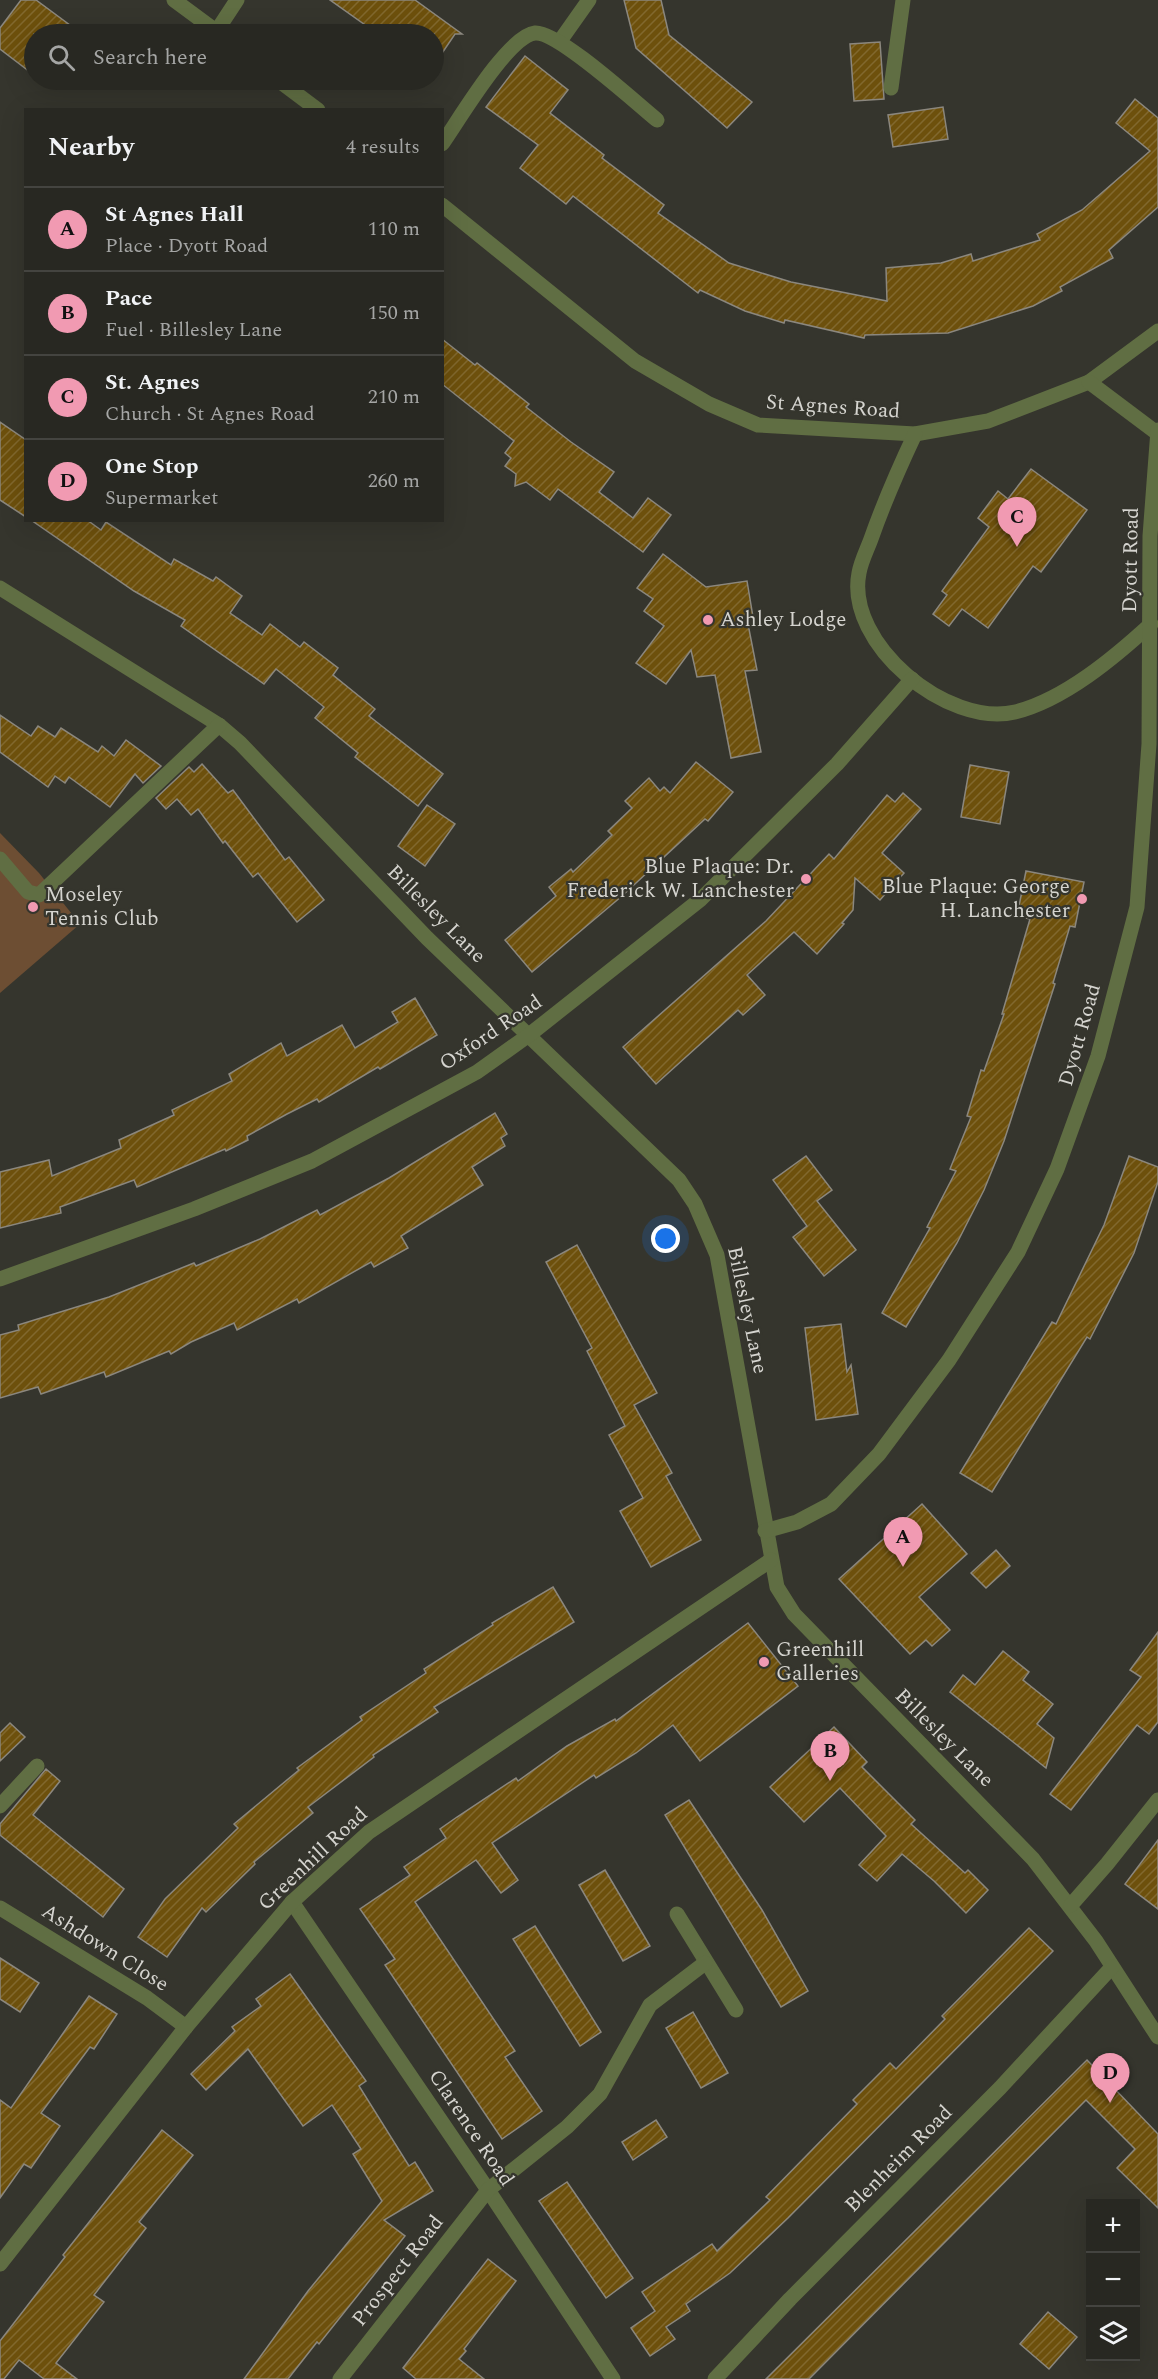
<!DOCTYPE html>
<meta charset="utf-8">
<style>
:root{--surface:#282822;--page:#30302a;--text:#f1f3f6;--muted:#a5a6a5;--line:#444440;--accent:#f19ab2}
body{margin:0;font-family:Spectral,serif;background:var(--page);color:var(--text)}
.controls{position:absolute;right:18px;bottom:18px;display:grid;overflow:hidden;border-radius:0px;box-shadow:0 6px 24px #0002}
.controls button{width:54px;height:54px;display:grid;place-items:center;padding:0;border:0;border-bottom:2px solid var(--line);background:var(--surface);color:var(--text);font:30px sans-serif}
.you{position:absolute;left:666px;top:1239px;width:21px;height:21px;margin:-15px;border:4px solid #fff;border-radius:50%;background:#1a73e8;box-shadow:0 0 0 9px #1a73e833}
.badge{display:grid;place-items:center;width:39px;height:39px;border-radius:50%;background:var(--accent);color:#111;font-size:20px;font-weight:700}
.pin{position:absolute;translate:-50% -50px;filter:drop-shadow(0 2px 3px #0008)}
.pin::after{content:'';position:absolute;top:32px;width:21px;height:18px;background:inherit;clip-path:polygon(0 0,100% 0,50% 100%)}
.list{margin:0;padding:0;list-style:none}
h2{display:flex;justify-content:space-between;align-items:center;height:78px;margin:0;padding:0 24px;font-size:26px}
h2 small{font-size:20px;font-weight:400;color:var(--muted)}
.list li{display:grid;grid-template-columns:39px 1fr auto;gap:18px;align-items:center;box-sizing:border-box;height:84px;padding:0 24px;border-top:2px solid var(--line)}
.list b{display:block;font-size:22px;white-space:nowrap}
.list p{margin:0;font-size:20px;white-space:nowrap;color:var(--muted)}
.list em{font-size:20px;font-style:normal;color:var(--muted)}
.icon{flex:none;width:33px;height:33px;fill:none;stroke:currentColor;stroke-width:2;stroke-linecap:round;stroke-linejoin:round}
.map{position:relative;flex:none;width:1158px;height:2379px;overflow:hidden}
.search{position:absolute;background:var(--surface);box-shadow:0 6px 24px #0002;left:24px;top:24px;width:420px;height:66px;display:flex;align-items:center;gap:15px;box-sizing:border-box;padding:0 21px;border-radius:33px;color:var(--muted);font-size:22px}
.panel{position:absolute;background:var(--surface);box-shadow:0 6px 24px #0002;left:24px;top:108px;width:420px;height:414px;border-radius:0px}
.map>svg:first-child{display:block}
.green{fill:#6d4e33}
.building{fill:url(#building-hatch);stroke:#8b877e;stroke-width:1.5}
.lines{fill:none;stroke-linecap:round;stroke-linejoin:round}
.minor{stroke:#606e43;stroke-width:15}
.poi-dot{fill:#f19ab2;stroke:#35352d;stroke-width:2}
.labels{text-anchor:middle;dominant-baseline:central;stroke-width:4.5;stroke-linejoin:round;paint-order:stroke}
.street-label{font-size:21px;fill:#d5d4cf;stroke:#35352d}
.poi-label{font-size:21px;fill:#d5d4cf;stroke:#35352d;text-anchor:start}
</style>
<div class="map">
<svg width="1158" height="2379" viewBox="0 0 1158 2379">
<defs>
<pattern id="building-hatch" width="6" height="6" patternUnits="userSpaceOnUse" patternTransform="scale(1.5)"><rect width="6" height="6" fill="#6d500c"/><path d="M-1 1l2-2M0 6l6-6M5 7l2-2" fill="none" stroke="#81682e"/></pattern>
</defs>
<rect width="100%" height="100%" fill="#35352d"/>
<!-- green -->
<path class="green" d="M 0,833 L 39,873 L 80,924 L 0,993 Z"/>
<!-- building -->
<g class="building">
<path d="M 21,0 L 36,0 L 82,34 L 34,34 L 34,75 L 0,49 L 0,28 Z"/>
<path d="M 330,0 L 415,0 L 462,34 L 455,34 L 434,65 L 434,34 L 378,34 Z"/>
<path d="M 624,0 L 661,0 L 669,35 L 752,102 L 727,128 L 636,48 Z"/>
<path d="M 880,42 L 884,99 L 854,101 L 850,44 Z"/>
<path d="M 525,56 L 568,90 L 550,113 L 604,155 L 602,158 L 664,205 L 658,213 L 729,263 L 791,282 L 887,301 L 886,268 L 941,263 L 971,254 L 973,261 L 1040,240 L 1037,234 L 1082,210 L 1150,151 L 1116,123 L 1135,99 L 1158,118 L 1158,207 L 1109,250 L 1113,258 L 1060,287 L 1062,291 L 1033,306 L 948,333 L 865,335 L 864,338 L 785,320 L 784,323 L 745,311 L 700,290 L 698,293 L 573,196 L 566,204 L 520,168 L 538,145 L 486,107 Z"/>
<path d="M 943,107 L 948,139 L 893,147 L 888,115 Z"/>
<path d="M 442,339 L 475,365 L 477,363 L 529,404 L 526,407 L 571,442 L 614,472 L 599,492 L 633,518 L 648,498 L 671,515 L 643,552 L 558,489 L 550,500 L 526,482 L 515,486 L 516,474 L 505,466 L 511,458 L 505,453 L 514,441 L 442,384 Z"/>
<path d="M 0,422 L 26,440 L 26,517 L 0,500 Z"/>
<path d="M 1031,469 L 1087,510 L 1041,572 L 1033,566 L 988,628 L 962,609 L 949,626 L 933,614 L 947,595 L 942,591 L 989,527 L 978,518 L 998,491 L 1008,499 Z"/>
<path d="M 31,520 L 87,520 L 101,530 L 106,522 L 171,565 L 174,559 L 213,581 L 216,577 L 242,596 L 230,613 L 262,635 L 270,624 L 300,647 L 304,642 L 338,668 L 333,675 L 375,709 L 369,716 L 443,774 L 418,806 L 355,757 L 358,753 L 315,718 L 324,707 L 276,669 L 264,684 L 181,626 L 185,620 L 134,591 Z"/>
<path d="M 663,554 L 706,587 L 747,581 L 753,617 L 747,619 L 757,670 L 745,671 L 761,752 L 731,758 L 715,675 L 697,677 L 691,650 L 666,684 L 636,663 L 664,626 L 644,611 L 653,599 L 637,588 Z"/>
<path d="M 0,715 L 31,736 L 38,726 L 55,737 L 61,728 L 98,752 L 102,746 L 114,756 L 126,740 L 161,766 L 143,783 L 135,774 L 110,807 L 69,777 L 65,783 L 55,776 L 48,787 L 0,752 Z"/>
<path d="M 696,762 L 733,792 L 708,821 L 705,819 L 622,896 L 532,972 L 505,940 L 556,896 L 549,887 L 571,869 L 573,872 L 612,835 L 608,831 L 632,808 L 625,801 L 649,778 L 660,791 L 664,787 L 670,793 Z"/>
<path d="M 202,764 L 228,793 L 233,790 L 285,860 L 289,857 L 324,900 L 297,922 L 258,873 L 253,877 L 225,841 L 223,843 L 198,809 L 191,815 L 177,799 L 166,809 L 156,798 L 189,767 L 194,772 Z"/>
<path d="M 970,765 L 1009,772 L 1000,824 L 961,817 Z"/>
<path d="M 903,793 L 921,809 L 882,853 L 904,873 L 880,900 L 855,878 L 853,910 L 842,923 L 844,924 L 817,954 L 794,932 L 747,975 L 765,995 L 743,1015 L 738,1010 L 656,1084 L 623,1047 L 766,921 L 829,854 L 834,859 L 887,795 L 895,802 Z"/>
<path d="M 427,805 L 455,824 L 425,866 L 398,846 Z"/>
<path d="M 1026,871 L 1084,882 L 1075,927 L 1070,926 L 1053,983 L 1055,984 L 1004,1141 L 984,1190 L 957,1243 L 906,1327 L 882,1313 L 930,1228 L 927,1227 L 956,1171 L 950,1169 L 971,1117 L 967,1116 L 981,1070 L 984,1071 L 1004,1014 L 1002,1014 L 1030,919 L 1017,916 Z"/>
<path d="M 415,998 L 437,1035 L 380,1069 L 378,1067 L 319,1102 L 317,1099 L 287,1114 L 247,1136 L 248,1140 L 226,1151 L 225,1149 L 137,1187 L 134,1180 L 60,1207 L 61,1213 L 0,1228 L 0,1172 L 49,1160 L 52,1176 L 121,1148 L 119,1140 L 174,1115 L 172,1110 L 232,1081 L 229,1074 L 281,1043 L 287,1056 L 342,1025 L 355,1048 L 398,1022 L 392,1012 Z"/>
<path d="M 495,1113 L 507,1134 L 501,1138 L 505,1146 L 472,1167 L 483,1185 L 401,1236 L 408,1248 L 374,1267 L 371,1262 L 299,1303 L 297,1299 L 237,1330 L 234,1323 L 191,1342 L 171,1354 L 169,1351 L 106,1377 L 104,1372 L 41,1394 L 38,1387 L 0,1398 L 0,1335 L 19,1330 L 18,1325 L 109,1297 L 194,1263 L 196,1266 L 260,1239 L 317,1210 L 320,1215 L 389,1178 Z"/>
<path d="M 806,1156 L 832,1190 L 817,1201 L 856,1250 L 824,1276 L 793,1237 L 807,1226 L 773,1180 Z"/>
<path d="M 1129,1156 L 1158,1167 L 1158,1182 L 1134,1253 L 1090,1339 L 1087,1337 L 992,1492 L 960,1473 L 1052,1322 L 1056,1324 L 1104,1225 Z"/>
<path d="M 577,1245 L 657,1393 L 634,1405 L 672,1473 L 666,1476 L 701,1540 L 651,1567 L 620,1511 L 643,1498 L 609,1435 L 625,1426 L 587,1351 L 592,1348 L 546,1262 Z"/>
<path d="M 841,1324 L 847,1372 L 851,1365 L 858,1414 L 816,1420 L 805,1328 Z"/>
<path d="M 922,1504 L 967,1554 L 919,1597 L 950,1630 L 932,1646 L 926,1640 L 910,1654 L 839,1579 Z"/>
<path d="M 996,1550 L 1010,1566 L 986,1588 L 971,1573 Z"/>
<path d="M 553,1587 L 574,1622 L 434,1707 L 438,1712 L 373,1755 L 374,1757 L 308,1807 L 313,1813 L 254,1862 L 255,1864 L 206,1912 L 202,1908 L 167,1957 L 138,1937 L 165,1899 L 238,1828 L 234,1824 L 299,1770 L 297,1768 L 362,1720 L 360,1717 L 426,1673 L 424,1669 L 493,1625 L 492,1623 Z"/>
<path d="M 748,1623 L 798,1686 L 700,1761 L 673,1725 L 636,1753 L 596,1778 L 594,1775 L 492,1843 L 518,1880 L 501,1893 L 476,1860 L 415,1902 L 515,2051 L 505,2057 L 542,2111 L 502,2139 L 385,1965 L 395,1959 L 360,1909 L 410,1875 L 404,1867 L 446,1838 L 440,1829 L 457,1817 L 516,1778 L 518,1781 L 567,1746 L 615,1719 L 616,1721 Z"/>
<path d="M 1158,1632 L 1158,1722 L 1149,1734 L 1137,1725 L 1071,1810 L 1050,1794 L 1141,1677 L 1130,1670 Z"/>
<path d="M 1003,1651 L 1029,1672 L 1023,1680 L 1053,1704 L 1037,1724 L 1054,1738 L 1046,1768 L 950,1692 L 963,1675 L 975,1685 Z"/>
<path d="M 10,1723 L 25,1737 L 0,1761 L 0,1733 Z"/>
<path d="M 834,1727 L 867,1762 L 862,1767 L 915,1820 L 911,1824 L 965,1873 L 968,1870 L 988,1890 L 966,1913 L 934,1881 L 902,1854 L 877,1881 L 859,1865 L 886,1836 L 840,1788 L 804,1822 L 770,1787 Z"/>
<path d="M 46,1769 L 60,1781 L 33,1815 L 124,1889 L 103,1917 L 0,1835 L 0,1824 Z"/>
<path d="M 689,1800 L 762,1910 L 808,1991 L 781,2007 L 665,1815 Z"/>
<path d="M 1158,1840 L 1158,1909 L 1125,1884 Z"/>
<path d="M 605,1870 L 650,1946 L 623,1961 L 579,1885 Z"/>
<path d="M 535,1926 L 601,2032 L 580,2046 L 513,1939 Z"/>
<path d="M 1029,1928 L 1053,1951 L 788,2218 L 730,2273 L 686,2304 L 690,2311 L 666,2327 L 675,2339 L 650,2356 L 631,2328 L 655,2311 L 642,2292 L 712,2244 L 717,2251 L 770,2200 L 766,2197 L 857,2104 L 853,2100 L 890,2063 L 896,2069 L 945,2019 L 942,2016 Z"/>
<path d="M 0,1958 L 39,1983 L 20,2012 L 0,1999 Z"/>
<path d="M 290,1974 L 366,2081 L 359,2086 L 409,2166 L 415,2162 L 433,2191 L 384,2220 L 405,2236 L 319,2344 L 317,2342 L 288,2379 L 244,2379 L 308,2291 L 382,2201 L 353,2154 L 361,2149 L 332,2105 L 303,2126 L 248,2049 L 206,2090 L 191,2074 L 235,2031 L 232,2027 L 261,2006 L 256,1999 Z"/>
<path d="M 89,1996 L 117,2014 L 94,2049 L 90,2047 L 41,2113 L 60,2126 L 31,2168 L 24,2164 L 0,2198 L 0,2100 L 11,2108 Z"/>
<path d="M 693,2012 L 728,2073 L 701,2088 L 666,2028 Z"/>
<path d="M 1087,2060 L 1158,2134 L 1158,2208 L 1117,2168 L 1135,2149 L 1086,2100 L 809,2379 L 766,2379 Z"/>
<path d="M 656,2120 L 667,2137 L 633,2160 L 622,2142 Z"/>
<path d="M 162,2130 L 193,2155 L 139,2222 L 146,2228 L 94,2295 L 104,2302 L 56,2363 L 77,2379 L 44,2379 L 19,2360 L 4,2379 L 0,2379 L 0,2341 L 65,2257 L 63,2255 Z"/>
<path d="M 567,2182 L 633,2278 L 606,2298 L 539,2201 Z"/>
<path d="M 488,2259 L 516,2281 L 464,2349 L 466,2351 L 459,2359 L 484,2379 L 416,2379 L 403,2368 Z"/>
<path d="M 1048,2312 L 1077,2337 L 1049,2369 L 1020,2344 Z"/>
</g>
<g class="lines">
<!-- minor -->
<g class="minor">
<path d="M 174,0 L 220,34"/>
<path d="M 216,32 L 237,0"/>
<path d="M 560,41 L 589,0"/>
<path d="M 278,80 L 318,110"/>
<path d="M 891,88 L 903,0"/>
<path d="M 442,144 C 459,120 508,36 535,33 C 558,31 636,103 657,120"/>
<path d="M 442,205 L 635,361 L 709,404 L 758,425 L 915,434 L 988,421 L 1089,382 L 1158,331"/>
<path d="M 1089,382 L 1157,433"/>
<path d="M 915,434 C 899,468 884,502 871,539 C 867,550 861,561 859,573 C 845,644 948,728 1015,712 C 1064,700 1115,657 1151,624"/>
<path d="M 0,588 L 219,725 L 240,743 L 427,938 L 679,1180 L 695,1204 L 717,1255 L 777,1587 L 794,1614 L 1033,1859 L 1096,1941 L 1158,2037"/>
<path d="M 0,859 L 28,892 L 39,895 L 219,725"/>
<path d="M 0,1279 L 194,1209 L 312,1161 L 477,1072 L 529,1035 L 701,899 L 837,764 L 912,679"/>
<path d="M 765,1531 L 797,1522 L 831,1504 L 879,1454 L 949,1360 L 1018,1252 L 1057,1169 L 1098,1056 L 1137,907 L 1149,744 L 1150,536 L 1158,430"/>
<path d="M 0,1806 L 37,1766"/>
<path d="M 292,1902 L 488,2190 L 613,2379"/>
<path d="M 1071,1905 L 1107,1864 L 1158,1800"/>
<path d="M 0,1908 L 147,1998 L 186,2027"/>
<path d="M 677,1914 L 736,2010"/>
<path d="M 0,2264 L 186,2027 L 292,1902 L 369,1832 L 771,1560"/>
<path d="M 340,2379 L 488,2190 L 567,2127 L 600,2094 L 650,2005 L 705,1963"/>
<path d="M 715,2379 L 790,2299 L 1000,2088 L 1112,1967"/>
</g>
</g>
<!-- markers -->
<g class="poi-dot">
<circle cx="708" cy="620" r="6"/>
<circle cx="806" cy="879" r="6"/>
<circle cx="1082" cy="899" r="6"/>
<circle cx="33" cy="907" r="6"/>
<circle cx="764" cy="1662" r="6"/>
</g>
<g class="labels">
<!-- street labels -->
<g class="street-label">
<text transform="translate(833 407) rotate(4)">St Agnes Road</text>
<text transform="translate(1131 560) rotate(-89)">Dyott Road</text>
<text transform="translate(436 914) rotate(45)">Billesley Lane</text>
<text transform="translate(491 1033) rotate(-34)">Oxford Road</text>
<text transform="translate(1080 1035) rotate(-74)">Dyott Road</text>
<text transform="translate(747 1310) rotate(78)">Billesley Lane</text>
<text transform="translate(944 1738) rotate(45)">Billesley Lane</text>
<text transform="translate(313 1859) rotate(-43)">Greenhill Road</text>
<text transform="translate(105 1948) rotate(32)">Ashdown Close</text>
<text transform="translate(471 2128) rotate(56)">Clarence Road</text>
<text transform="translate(899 2159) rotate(-45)">Blenheim Road</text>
<text transform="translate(398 2271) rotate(-52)">Prospect Road</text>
</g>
<!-- poi labels -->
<g class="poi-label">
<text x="720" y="620">Ashley Lodge</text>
<text x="794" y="867" text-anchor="end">Blue Plaque: Dr.<tspan x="794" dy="24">Frederick W. Lanchester</tspan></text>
<text x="1070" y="887" text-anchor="end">Blue Plaque: George<tspan x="1070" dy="24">H. Lanchester</tspan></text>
<text x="45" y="895">Moseley<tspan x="45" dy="24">Tennis Club</tspan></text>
<text x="776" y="1650">Greenhill<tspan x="776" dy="24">Galleries</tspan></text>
</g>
</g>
</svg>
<div class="controls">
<button>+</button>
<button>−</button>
<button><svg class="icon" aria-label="layers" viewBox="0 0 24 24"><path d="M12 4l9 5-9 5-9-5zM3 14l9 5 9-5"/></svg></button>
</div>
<div class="you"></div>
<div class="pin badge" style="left:903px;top:1567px">A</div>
<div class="pin badge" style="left:830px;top:1781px">B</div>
<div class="pin badge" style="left:1017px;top:547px">C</div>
<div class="pin badge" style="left:1110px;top:2103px">D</div>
<div class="search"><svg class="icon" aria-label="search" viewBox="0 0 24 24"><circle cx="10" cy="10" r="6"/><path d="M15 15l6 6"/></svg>Search here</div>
<section class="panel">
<h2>Nearby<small>4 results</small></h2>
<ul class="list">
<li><span class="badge">A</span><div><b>St Agnes Hall</b><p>Place · Dyott Road</p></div><em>110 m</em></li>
<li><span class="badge">B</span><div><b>Pace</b><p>Fuel · Billesley Lane</p></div><em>150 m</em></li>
<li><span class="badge">C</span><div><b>St. Agnes</b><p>Church · St Agnes Road</p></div><em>210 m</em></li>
<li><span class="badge">D</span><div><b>One Stop</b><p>Supermarket</p></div><em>260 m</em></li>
</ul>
</section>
</div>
